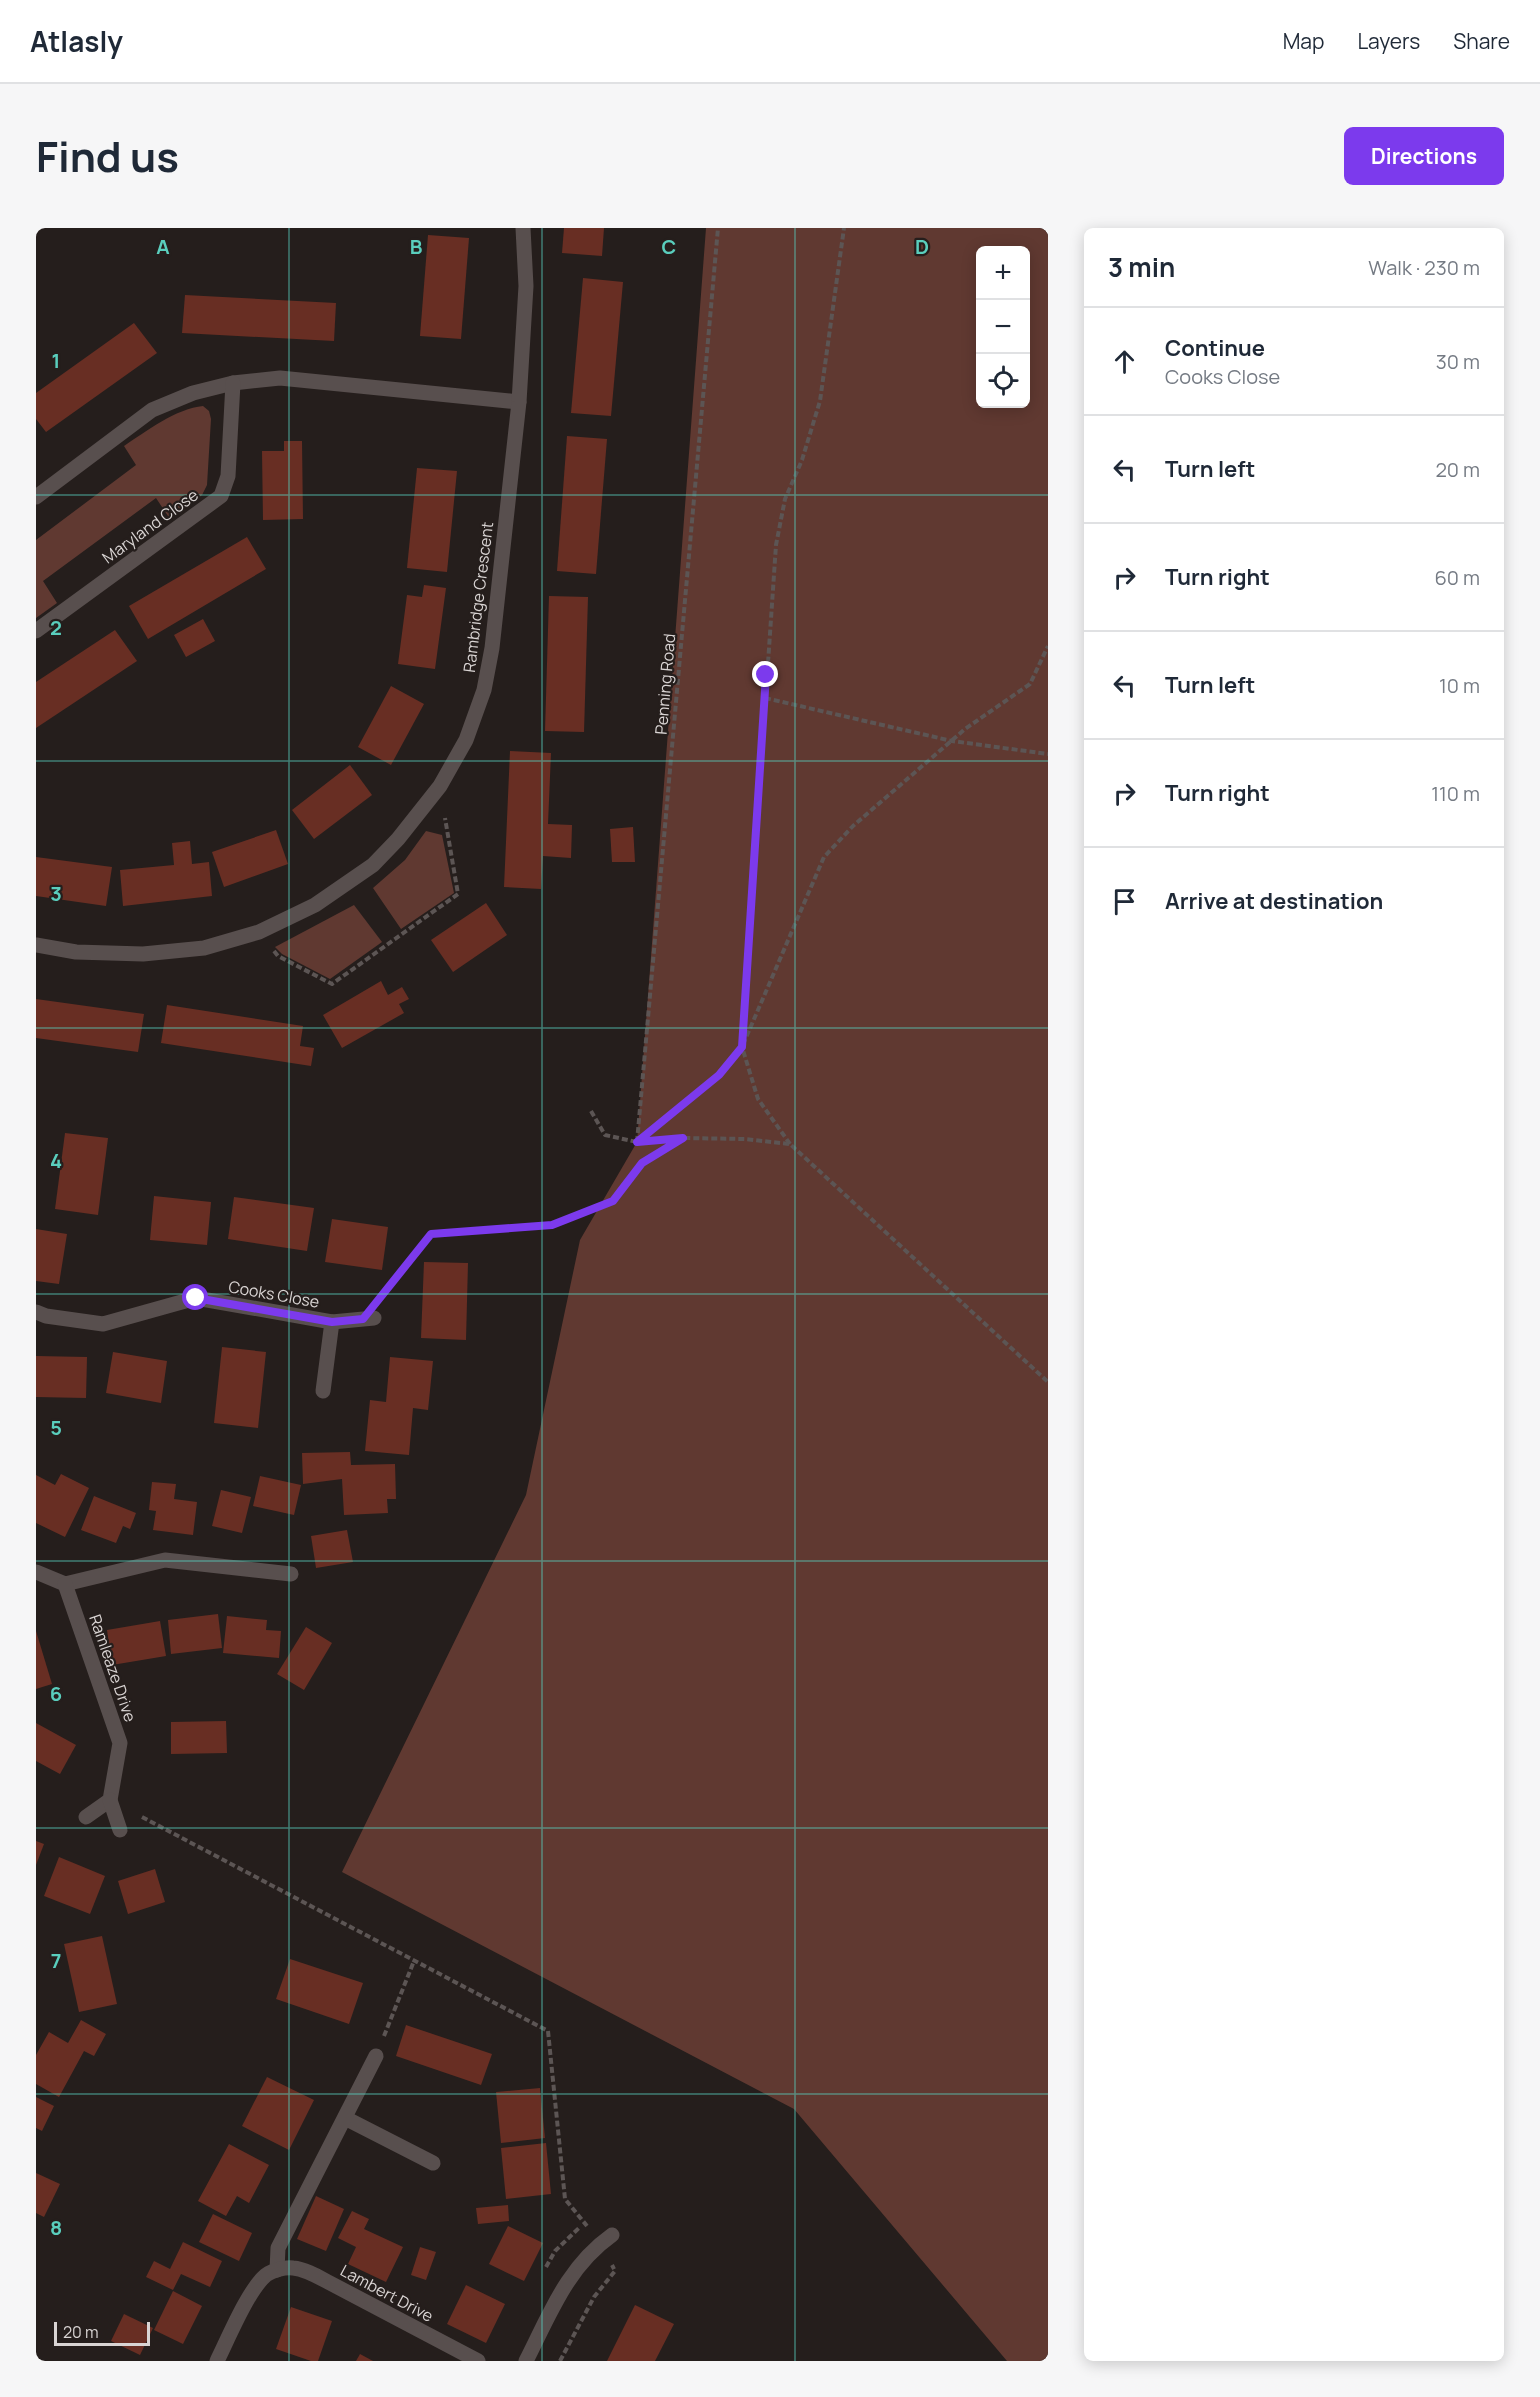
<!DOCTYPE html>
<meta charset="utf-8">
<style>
:root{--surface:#fff;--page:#f6f6f7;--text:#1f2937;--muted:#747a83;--line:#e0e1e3;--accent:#7c3aed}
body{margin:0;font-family:Manrope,sans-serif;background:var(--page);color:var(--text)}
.controls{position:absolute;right:18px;top:18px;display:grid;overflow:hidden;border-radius:9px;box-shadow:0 3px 15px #0003}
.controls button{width:54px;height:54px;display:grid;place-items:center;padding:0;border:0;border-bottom:2px solid var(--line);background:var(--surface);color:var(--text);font:30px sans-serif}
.scale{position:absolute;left:18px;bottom:15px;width:96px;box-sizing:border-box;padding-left:6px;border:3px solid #d9d4d3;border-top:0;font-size:16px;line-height:21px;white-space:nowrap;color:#d9d4d3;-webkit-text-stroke:4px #251e1c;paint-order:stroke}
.stop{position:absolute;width:18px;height:18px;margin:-14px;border:4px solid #7c3aed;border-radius:50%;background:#fff}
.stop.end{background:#7c3aed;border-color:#fff;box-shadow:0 2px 6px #0008}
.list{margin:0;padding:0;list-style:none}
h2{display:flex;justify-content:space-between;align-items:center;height:78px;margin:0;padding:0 24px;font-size:26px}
h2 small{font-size:20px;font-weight:400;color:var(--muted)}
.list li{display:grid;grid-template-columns:39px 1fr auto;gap:18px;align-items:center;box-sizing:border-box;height:108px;padding:0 24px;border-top:2px solid var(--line)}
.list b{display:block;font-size:22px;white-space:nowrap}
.list p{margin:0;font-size:20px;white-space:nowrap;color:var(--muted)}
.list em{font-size:20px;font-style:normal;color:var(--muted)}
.icon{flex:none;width:33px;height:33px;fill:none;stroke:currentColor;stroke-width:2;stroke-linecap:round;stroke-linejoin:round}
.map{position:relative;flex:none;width:1012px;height:2133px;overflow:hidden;border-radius:9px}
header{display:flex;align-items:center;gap:36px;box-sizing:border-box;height:84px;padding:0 30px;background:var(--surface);border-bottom:2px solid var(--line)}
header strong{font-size:28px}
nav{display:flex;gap:33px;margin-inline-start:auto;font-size:21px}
.intro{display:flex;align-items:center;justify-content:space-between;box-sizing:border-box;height:144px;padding:0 36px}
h1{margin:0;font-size:42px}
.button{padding:15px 27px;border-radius:9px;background:var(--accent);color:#fff;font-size:21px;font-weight:700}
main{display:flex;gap:36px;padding:0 36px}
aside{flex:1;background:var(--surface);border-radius:9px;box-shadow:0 3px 15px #0003}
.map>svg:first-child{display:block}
.green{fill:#603931;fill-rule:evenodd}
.building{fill:#682e23}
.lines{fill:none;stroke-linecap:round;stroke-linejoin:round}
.path{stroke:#5c5554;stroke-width:4;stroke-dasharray:6 3;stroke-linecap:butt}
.minor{stroke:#584f4e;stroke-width:15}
.route{stroke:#7c3aed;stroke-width:8}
.grid{fill:none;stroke:#5acebd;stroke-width:1.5;stroke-opacity:0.55}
.labels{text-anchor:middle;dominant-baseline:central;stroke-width:4.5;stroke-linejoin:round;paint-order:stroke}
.street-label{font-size:16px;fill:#d9d4d3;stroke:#251e1c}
.grid-label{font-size:20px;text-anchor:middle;font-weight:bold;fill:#5acebd;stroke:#251e1c;stroke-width:4.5;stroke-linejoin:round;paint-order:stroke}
</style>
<header>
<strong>Atlasly</strong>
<nav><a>Map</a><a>Layers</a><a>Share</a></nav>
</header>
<div class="intro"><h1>Find us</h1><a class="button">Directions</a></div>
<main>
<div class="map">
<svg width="1012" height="2133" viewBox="0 0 1012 2133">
<rect width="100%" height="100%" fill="#251e1c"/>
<!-- green -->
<g class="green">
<path d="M 670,0 L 1012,0 L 1012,2133 L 971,2133 L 758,1881 L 306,1644 L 490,1267 L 544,1012 L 601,914 ZM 945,22 L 990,22 L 990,176 L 945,176 Z"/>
<path d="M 167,178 L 173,183 L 175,191 L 171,257 L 166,267 L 134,291 L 120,270 L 7,353 L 21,375 L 0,390 L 0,312 L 100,237 L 88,218 C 109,204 141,180 167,178 Z"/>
<path d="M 390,603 L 406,607 L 418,665 L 365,701 L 337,660 L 369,632 Z"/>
<path d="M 318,677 L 346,714 L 294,751 L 246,726 L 239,719 Z"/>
</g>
<!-- building -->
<g class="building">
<path d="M 528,0 L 568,0 L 566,28 L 526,25 Z"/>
<path d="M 392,7 L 433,10 L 425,111 L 384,108 Z"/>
<path d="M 547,50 L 587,54 L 575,188 L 535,185 Z"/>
<path d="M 149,67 L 300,75 L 298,113 L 146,105 Z"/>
<path d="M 98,95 L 121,125 L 10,204 L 0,191 L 0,165 Z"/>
<path d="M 531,208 L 571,211 L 560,346 L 521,343 Z"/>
<path d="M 248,213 L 266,213 L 267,291 L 227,292 L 226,223 L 248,223 Z"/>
<path d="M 381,240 L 421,243 L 411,344 L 371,340 Z"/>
<path d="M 211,309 L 230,341 L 112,411 L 93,378 Z"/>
<path d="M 388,357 L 410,360 L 399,441 L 362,436 L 371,367 L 386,369 Z"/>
<path d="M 513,368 L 552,369 L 548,504 L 509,503 Z"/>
<path d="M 167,391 L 179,413 L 150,429 L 138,407 Z"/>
<path d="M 79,402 L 101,433 L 0,500 L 0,454 Z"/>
<path d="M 355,458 L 388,476 L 355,537 L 322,519 Z"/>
<path d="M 474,523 L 515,525 L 512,596 L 536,597 L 535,630 L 507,628 L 505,661 L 468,659 Z"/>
<path d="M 314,537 L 336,567 L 278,611 L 256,582 Z"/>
<path d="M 597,599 L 599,634 L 576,634 L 574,601 Z"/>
<path d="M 240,602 L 252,636 L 188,659 L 176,624 Z"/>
<path d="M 154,613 L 156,636 L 173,634 L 176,668 L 87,678 L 84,642 L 138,637 L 136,615 Z"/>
<path d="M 0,629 L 76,639 L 70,678 L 0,668 Z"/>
<path d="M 450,675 L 471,707 L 417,744 L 395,712 Z"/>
<path d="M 345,753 L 352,767 L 366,759 L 373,771 L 363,776 L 368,785 L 306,820 L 287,787 Z"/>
<path d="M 0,771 L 108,786 L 102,824 L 0,810 Z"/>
<path d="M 131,777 L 267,798 L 264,818 L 278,820 L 275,838 L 125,815 Z"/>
<path d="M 29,905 L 72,910 L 62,987 L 19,981 Z"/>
<path d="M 118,968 L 175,974 L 171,1017 L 114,1012 Z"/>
<path d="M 198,969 L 278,980 L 271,1023 L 192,1011 Z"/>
<path d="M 296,991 L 352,999 L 346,1042 L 289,1034 Z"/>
<path d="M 0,1001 L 31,1006 L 23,1056 L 0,1053 Z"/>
<path d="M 388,1034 L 432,1035 L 430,1112 L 385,1110 Z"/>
<path d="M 186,1119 L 230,1124 L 222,1200 L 178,1195 Z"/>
<path d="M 77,1124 L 131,1133 L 125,1175 L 70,1165 Z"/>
<path d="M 0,1128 L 51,1129 L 50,1170 L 0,1169 Z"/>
<path d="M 354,1129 L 397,1133 L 392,1182 L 377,1180 L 373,1227 L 329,1223 L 334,1172 L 350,1174 Z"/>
<path d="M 314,1224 L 315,1237 L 359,1236 L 360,1271 L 351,1271 L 352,1285 L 308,1287 L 306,1251 L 267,1256 L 266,1225 Z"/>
<path d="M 25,1246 L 53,1260 L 29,1309 L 0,1295 L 0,1247 L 19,1257 Z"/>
<path d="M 224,1248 L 265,1257 L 258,1287 L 217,1278 Z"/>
<path d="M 116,1254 L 140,1256 L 138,1271 L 161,1274 L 157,1307 L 117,1302 L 120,1283 L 113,1282 Z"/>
<path d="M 185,1262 L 215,1269 L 206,1305 L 176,1298 Z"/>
<path d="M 58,1268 L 100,1285 L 94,1301 L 87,1298 L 80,1315 L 45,1302 Z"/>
<path d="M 311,1302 L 317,1334 L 280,1340 L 275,1308 Z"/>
<path d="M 182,1386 L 186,1420 L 135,1426 L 132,1392 Z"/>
<path d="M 191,1388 L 231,1392 L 230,1402 L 245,1403 L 243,1430 L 187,1425 Z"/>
<path d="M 124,1393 L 130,1428 L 76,1437 L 71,1402 Z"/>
<path d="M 270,1399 L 296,1415 L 268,1462 L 241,1446 Z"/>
<path d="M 0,1403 L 16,1456 L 0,1461 Z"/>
<path d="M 190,1493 L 191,1525 L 135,1526 L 135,1494 Z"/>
<path d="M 0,1495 L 40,1517 L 24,1546 L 0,1533 Z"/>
<path d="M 0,1613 L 8,1616 L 0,1637 Z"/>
<path d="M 23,1629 L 69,1648 L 54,1686 L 8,1668 Z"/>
<path d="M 119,1641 L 129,1674 L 92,1686 L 82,1653 Z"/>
<path d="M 66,1708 L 81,1776 L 43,1784 L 28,1716 Z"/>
<path d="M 254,1731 L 327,1755 L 313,1796 L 240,1771 Z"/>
<path d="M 45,1792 L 70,1806 L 58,1828 L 48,1823 L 23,1869 L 0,1856 L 0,1827 L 13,1804 L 32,1815 Z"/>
<path d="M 370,1797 L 456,1826 L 445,1857 L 360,1828 Z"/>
<path d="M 231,1849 L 278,1872 L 253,1922 L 206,1898 Z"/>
<path d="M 504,1860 L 509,1910 L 465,1915 L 460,1864 Z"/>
<path d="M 0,1869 L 18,1878 L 6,1903 L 0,1900 Z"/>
<path d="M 510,1915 L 515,1966 L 470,1971 L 465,1920 Z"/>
<path d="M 193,1916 L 233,1937 L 213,1975 L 201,1968 L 190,1988 L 162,1973 Z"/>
<path d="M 0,1945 L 24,1956 L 8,1989 L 0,1985 Z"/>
<path d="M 280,1968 L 308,1981 L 290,2023 L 261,2011 Z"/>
<path d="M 472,1977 L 473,1993 L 442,1996 L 440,1980 Z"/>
<path d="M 316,1983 L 333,1991 L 328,2001 L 367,2019 L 350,2054 L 312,2036 L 320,2019 L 302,2010 Z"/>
<path d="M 177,1986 L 216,2005 L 203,2033 L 163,2014 Z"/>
<path d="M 472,1998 L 507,2015 L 488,2053 L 453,2036 Z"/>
<path d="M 147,2014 L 186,2033 L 174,2059 L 145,2046 L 137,2062 L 110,2049 L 118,2033 L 134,2041 Z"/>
<path d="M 384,2019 L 400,2024 L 390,2052 L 375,2047 Z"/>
<path d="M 430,2057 L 469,2076 L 450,2115 L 411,2096 Z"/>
<path d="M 137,2063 L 166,2078 L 147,2116 L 118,2102 Z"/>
<path d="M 599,2077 L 638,2096 L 619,2133 L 571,2133 Z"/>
<path d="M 255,2079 L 296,2093 L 282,2133 L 275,2133 L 240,2121 Z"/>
<path d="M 88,2086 L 117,2100 L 104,2127 L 75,2113 Z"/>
<path d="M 324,2126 L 337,2133 L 320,2133 Z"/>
</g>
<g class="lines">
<!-- path -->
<g class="path">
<path d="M 729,470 L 916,513 L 1012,526"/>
<path d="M 238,723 L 242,728 L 296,756 L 422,666 L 409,590"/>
<path d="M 555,883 L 569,907 L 601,914 L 647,910 L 709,911 L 754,916 L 1012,1154"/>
<path d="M 601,914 L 682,0"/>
<path d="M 602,914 L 683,847 L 706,819 L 788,629 L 817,598 L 929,501 L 994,456 L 1012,418"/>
<path d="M 754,916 L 722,871 L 706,819 L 740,317 L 749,271 L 766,232 L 784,173 L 808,0"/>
<path d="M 346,1068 L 395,1006 L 516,997 L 577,973 L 606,935 L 647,910"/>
<path d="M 106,1589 L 512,1803 L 529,1971 L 551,1998"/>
<path d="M 348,1808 L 378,1733"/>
<path d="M 510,2039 L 519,2023 L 544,1999"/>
<path d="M 524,2133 L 558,2069 L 579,2043 L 576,2037"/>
</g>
<!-- minor -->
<g class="minor">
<path d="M 0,269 L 116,182 L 157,165 L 197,155 L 244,150 L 483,174"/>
<path d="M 0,403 L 185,268 L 192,248 L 197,155"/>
<path d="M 0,717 L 40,724 L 107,726 L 168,720 L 223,704 L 279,677 L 337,637 L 362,611 L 404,558 L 430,512 L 448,462 L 456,420 L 483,174 L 490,58 L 487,0"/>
<path d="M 0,1084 L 10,1088 L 67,1096 L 160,1070 L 296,1094 L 338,1090"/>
<path d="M 287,1163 L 296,1094"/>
<path d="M 0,1344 L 29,1356 L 129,1332 L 255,1346"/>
<path d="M 29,1356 L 84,1515 L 74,1572 L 50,1589"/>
<path d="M 74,1572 L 84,1602"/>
<path d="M 309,1890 L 397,1935"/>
<path d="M 241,2042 L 242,2020 L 340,1828"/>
<path d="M 181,2133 C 192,2111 212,2062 230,2047 C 237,2042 249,2039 257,2040 C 269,2041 281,2048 292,2054 L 442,2133"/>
<path d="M 490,2133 C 514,2086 531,2039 576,2007"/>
</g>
</g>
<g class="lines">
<!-- route -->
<path class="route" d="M 160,1070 L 296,1094 L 327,1091 L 395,1006 L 516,997 L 577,973 L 606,935 L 647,910 L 601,914 L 683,847 L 706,819 L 730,447"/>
</g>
<!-- grid -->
<path class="grid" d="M 253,0 L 253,2133M 506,0 L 506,2133M 759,0 L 759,2133M 0,267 L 1012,267M 0,533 L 1012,533M 0,800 L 1012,800M 0,1066 L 1012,1066M 0,1333 L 1012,1333M 0,1600 L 1012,1600M 0,1866 L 1012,1866"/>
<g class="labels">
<!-- street labels -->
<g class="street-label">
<text transform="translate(114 298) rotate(-36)">Maryland Close</text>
<text transform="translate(442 369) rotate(-83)">Rambridge Crescent</text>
<text transform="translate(629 456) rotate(-85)">Penning Road</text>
<text transform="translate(238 1066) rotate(10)">Cooks Close</text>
<text transform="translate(77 1440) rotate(71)">Ramleaze Drive</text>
<text transform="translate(351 2065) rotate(28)">Lambert Drive</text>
</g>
</g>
<g class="grid-label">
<text x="127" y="26">A</text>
<text x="380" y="26">B</text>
<text x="633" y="26">C</text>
<text x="886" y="26">D</text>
<text x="20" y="140">1</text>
<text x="20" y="407">2</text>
<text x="20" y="673">3</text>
<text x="20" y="940">4</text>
<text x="20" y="1207">5</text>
<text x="20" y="1473">6</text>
<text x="20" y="1740">7</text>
<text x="20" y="2007">8</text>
</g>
</svg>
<div class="controls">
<button>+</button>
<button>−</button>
<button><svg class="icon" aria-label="locate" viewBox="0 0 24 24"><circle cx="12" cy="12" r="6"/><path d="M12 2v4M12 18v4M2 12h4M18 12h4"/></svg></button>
</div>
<div class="scale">20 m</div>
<div class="stop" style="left:160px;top:1070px"></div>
<div class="stop end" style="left:730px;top:447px"></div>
</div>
<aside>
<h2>3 min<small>Walk · 230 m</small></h2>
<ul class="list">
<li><svg class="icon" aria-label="ahead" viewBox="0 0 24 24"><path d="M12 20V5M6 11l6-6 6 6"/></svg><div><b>Continue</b><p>Cooks Close</p></div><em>30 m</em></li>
<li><svg class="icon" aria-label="left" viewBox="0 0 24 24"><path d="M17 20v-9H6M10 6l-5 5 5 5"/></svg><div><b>Turn left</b></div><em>20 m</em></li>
<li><svg class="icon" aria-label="right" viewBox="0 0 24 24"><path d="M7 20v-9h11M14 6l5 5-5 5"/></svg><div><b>Turn right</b></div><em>60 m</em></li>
<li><svg class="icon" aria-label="left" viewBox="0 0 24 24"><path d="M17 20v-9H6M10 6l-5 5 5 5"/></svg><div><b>Turn left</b></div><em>10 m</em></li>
<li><svg class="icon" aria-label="right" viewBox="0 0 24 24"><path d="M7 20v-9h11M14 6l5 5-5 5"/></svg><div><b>Turn right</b></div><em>110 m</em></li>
<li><svg class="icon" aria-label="arrive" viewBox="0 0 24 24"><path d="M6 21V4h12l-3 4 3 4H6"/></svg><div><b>Arrive at destination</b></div></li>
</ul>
</aside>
</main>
